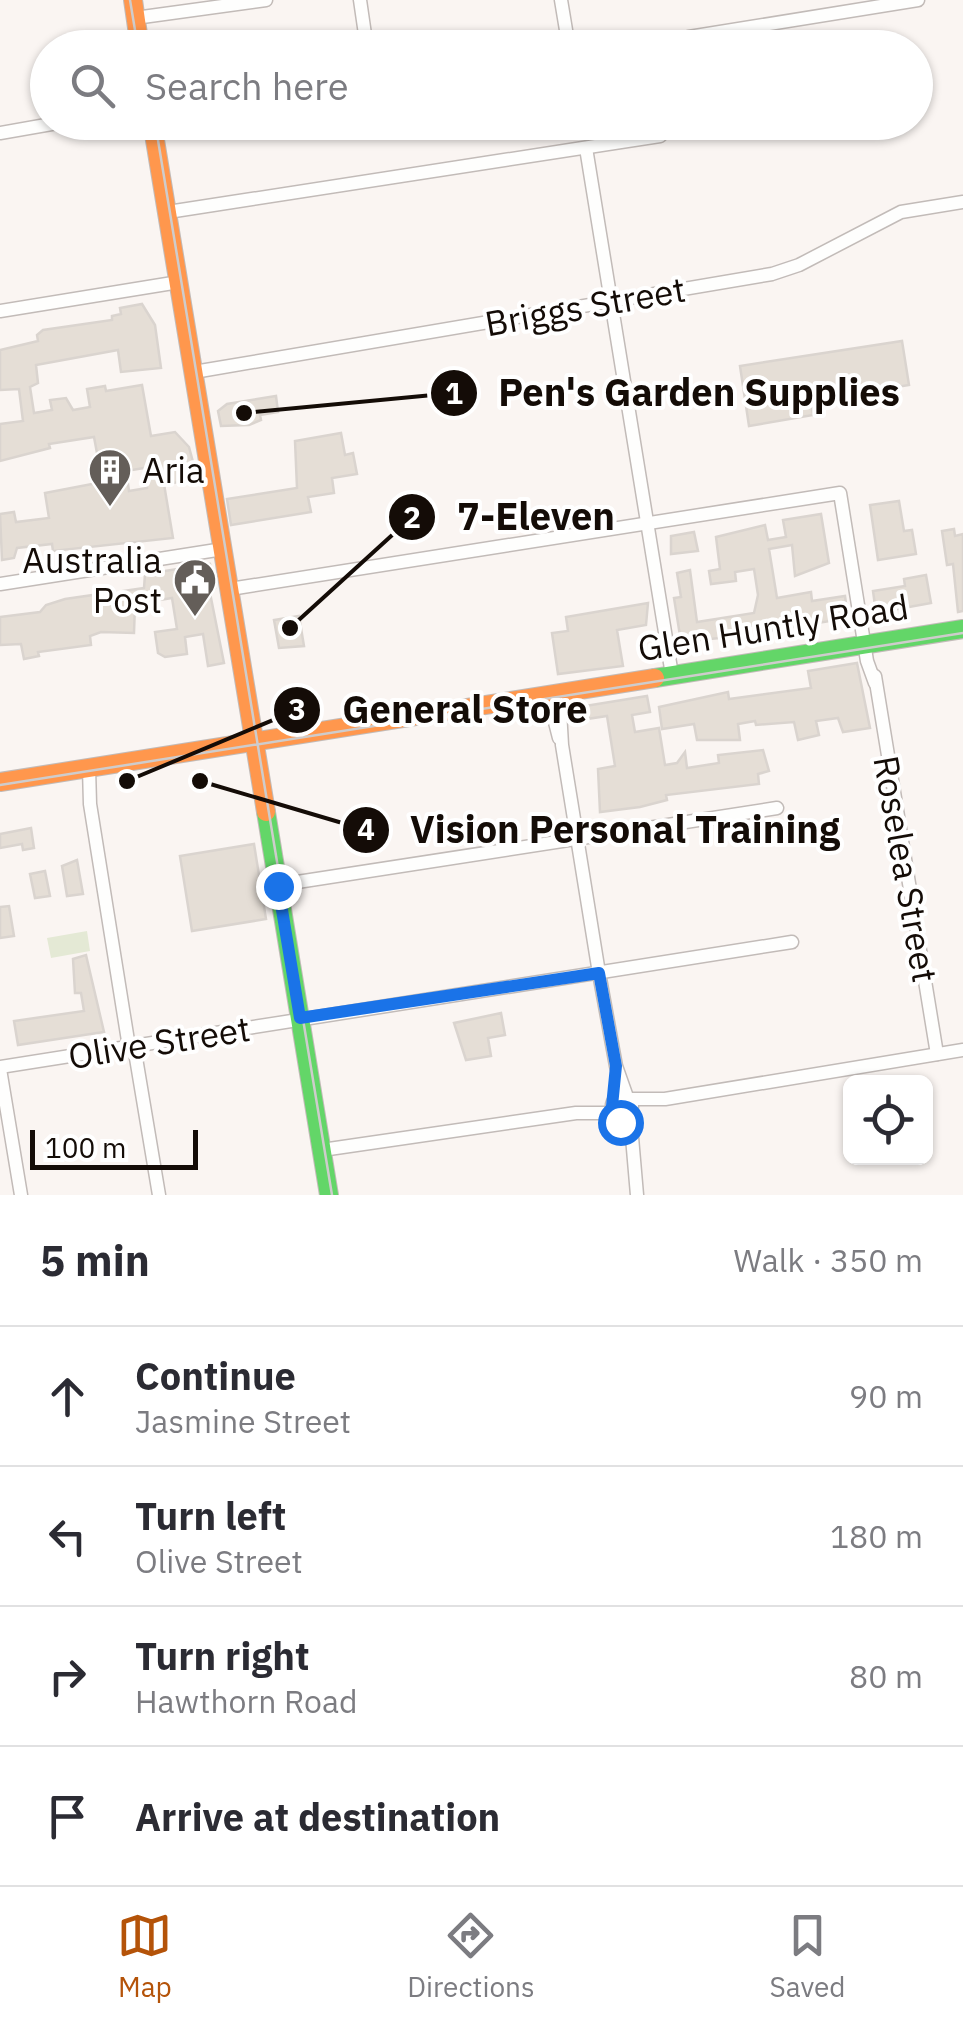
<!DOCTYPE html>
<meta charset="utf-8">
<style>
:root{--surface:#fff;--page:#f7f7f7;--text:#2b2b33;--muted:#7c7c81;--line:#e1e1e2;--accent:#b45309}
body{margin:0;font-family:"IBM Plex Sans",sans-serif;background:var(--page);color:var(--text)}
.controls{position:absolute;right:30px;bottom:30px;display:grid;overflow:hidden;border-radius:15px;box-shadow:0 2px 8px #0004}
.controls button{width:90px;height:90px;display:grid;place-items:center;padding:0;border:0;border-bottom:2px solid var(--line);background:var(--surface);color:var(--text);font:50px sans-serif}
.scale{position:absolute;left:30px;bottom:25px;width:168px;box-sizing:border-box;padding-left:10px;border:5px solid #140c07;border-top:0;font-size:28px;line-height:35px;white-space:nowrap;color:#140c07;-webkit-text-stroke:8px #fff;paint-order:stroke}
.stop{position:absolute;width:30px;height:30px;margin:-22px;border:8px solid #1a73e8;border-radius:50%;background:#fff}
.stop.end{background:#1a73e8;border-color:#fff;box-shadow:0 2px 10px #0008}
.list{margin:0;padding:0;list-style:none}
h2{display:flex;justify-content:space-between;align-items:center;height:130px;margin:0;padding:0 40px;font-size:42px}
h2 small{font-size:32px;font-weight:400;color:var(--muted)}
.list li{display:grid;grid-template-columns:65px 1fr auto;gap:30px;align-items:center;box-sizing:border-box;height:140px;padding:0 40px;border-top:2px solid var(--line)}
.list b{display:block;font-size:38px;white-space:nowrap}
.list p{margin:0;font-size:32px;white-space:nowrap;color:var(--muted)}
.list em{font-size:32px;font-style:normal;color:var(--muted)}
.icon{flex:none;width:55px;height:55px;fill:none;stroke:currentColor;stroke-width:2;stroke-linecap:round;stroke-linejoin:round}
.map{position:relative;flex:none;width:963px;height:1195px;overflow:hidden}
.search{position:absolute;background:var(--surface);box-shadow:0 2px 8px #0004;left:30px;right:30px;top:30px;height:110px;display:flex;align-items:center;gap:25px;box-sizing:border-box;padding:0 35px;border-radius:55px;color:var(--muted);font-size:38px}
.sheet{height:690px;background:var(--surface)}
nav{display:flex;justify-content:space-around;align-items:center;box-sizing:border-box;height:140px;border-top:2px solid var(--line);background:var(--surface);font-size:28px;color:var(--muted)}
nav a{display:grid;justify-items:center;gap:5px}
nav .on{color:var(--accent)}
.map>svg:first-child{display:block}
.green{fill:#e4e9d5}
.building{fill:#e5ded6;stroke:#dad4cf;stroke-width:2.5;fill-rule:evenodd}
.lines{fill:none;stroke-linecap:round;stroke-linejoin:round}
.street-casing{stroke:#c2bbb8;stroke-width:15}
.fast-casing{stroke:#c2bbb8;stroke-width:20}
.slow-casing{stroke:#c2bbb8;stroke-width:20}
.street{stroke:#fefefd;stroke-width:12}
.fast{stroke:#63d668;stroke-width:18}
.slow{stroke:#ff974d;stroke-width:18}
.tram{stroke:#cecccc;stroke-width:2.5}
.route{stroke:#1a73e8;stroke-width:12}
.labels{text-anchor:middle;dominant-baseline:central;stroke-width:8;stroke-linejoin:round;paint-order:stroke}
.street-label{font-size:35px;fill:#140c07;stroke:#fff}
.poi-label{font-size:35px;fill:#140c07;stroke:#fff;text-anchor:start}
.leader{fill:none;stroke:#140c07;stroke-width:4}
.callout-dot{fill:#140c07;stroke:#fff;stroke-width:4}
.mark-label{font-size:30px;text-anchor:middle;font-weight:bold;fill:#fff}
.callout-label{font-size:38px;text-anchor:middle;font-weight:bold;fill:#140c07;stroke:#fff;stroke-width:8;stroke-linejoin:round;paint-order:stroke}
</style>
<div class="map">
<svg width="963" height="1195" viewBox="0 0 963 1195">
<rect width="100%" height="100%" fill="#faf5f2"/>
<!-- green -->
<path class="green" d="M 87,931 L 90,951 L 51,958 L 47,938 Z"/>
<!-- building -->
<g class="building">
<path d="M 142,304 L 155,325 L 161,368 L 121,372 L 118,350 L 36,365 L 38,383 L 30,387 L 34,413 L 52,410 L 50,400 L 66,398 L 73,410 L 90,407 L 87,389 L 105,386 L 106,391 L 142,385 L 151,436 L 175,432 L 189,447 L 193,462 L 196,480 L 164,484 L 173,538 L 53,551 L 52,544 L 17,548 L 14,558 L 2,560 L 0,514 L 14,512 L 16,522 L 49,518 L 45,493 L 113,480 L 100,469 L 94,437 L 49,444 L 50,448 L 0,461 L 0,424 L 23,421 L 19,389 L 0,390 L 0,350 L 38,341 L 37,335 L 43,330 L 112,320 L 112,316 L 121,314 L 120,308 ZM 144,468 L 147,488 L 129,491 L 126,471 Z"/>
<path d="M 902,341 L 909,385 L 811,401 L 813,415 L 749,426 L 740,366 Z"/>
<path d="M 276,396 L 278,412 L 260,415 L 261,420 L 249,425 L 221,426 L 218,411 L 227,404 Z"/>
<path d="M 341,433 L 345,455 L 353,453 L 357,474 L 332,478 L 334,493 L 308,497 L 311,512 L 231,525 L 227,499 L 297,488 L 295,441 Z"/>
<path d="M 899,501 L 904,531 L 912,530 L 916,554 L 878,560 L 870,505 Z"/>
<path d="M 821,514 L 829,563 L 795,576 L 792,545 L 769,549 L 777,598 L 811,592 L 812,601 L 845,596 L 848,618 L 770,631 L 762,624 L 744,627 L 739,636 L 681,642 L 674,598 L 681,597 L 677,573 L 690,570 L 697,622 L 754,613 L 758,595 L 754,569 L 735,572 L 736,581 L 711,584 L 709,571 L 720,569 L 716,537 L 765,525 L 768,540 L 786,537 L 783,520 Z"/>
<path d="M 954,529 L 955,536 L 963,534 L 963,611 L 958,612 L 953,564 L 947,565 L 942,531 Z"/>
<path d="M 694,532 L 698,551 L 671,554 L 671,536 Z"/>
<path d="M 210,564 L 215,588 L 210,593 L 224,663 L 208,666 L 203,634 L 185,637 L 187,654 L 165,657 L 158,653 L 155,632 L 177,629 L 172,598 L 135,604 L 134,633 L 101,632 L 90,636 L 91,645 L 38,652 L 39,656 L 24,659 L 21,644 L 0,645 L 0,617 L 40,612 L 46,605 L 65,599 L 100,594 L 101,600 L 124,596 L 123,591 L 144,588 L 145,574 Z"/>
<path d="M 926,575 L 931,603 L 876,613 L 873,591 L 905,586 L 904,579 Z"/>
<path d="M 648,603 L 646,625 L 617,630 L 623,666 L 558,674 L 552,633 L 568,631 L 566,617 Z"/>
<path d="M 299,616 L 304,646 L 279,648 L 274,620 Z"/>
<path d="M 857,663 L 870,728 L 843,732 L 838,718 L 816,721 L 819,735 L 798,740 L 794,722 L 756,725 L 755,721 L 738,724 L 740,740 L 697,740 L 694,724 L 662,729 L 659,707 L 728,692 L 729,699 L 811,688 L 808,671 Z"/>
<path d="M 647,696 L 650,712 L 632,715 L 635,732 L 659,728 L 665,765 L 677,763 L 685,752 L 687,768 L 719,763 L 718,755 L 763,750 L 769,771 L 758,774 L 759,784 L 666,795 L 667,800 L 640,807 L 600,812 L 598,769 L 615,766 L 607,716 L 587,719 L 585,706 Z"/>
<path d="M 31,828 L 34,848 L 23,850 L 22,844 L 0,848 L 0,834 Z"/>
<path d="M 254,844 L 266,919 L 192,931 L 180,856 Z"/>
<path d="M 77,860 L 83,894 L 67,896 L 62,866 Z"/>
<path d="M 45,871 L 50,896 L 35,898 L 30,874 Z"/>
<path d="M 9,906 L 14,936 L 0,938 L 0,907 Z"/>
<path d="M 86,955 L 104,1032 L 18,1045 L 14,1021 L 84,1011 L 81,993 L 75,993 L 73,959 Z"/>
<path d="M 501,1013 L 505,1035 L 488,1038 L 491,1056 L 466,1060 L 454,1023 Z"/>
</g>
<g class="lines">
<!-- street casing -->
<g class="street-casing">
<g id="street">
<path d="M 360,0 L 367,48"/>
<path d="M 561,0 L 569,48"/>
<path d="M 135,18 L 266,0"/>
<path d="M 670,48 L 689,37 L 918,0"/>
<path d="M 0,133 L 63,122"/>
<path d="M 586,148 L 672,675"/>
<path d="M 168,212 L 660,136 L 675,122"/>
<path d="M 0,311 L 179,282"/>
<path d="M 194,372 L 772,274 L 799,265 L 901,212 L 963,202"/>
<path d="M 0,584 L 223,549"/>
<path d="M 230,589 L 840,493 L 867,661 L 875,683"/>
<path d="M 875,676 L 937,1054"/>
<path d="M 559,693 L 562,745 L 599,973 L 616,1066 L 627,1097"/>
<path d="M 548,695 L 559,738"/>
<path d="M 89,768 L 90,804 L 129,1047"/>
<path d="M 278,885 L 777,808"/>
<path d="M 134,1046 L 159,1195"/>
<path d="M 0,1067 L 792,942"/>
<path d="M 0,1069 L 21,1195"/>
<circle cx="622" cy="1106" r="10"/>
<path d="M 630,1099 L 665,1099 L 963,1050"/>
<path d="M 630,1114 L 637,1195"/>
<path d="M 322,1150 L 576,1113 L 614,1113"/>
</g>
</g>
<!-- fast casing -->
<g class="fast-casing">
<g id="fast">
<path d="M 655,678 L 963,629"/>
<path d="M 266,812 L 329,1195"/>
</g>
</g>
<!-- slow casing -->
<g class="slow-casing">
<g id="slow">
<path d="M 133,0 L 140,48"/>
<path d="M 152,122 L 266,812"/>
<path d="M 0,782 L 655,678"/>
</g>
</g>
<!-- street -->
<use href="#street" class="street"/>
<!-- fast -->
<use href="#fast" class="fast"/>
<!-- slow -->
<use href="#slow" class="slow"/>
<!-- tram -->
<g class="tram">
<path d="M 130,0 L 138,48"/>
<path d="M 155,122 L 332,1195"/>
<path d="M 0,785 L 963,633"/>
</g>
</g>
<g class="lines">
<!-- route -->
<path class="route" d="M 278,886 L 300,1018 L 599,973 L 616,1066 L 612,1106 L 620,1122"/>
</g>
<!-- icons -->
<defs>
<g id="building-pin" transform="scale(2.25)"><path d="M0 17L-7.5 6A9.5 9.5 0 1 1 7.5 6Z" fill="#645e59" stroke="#fff"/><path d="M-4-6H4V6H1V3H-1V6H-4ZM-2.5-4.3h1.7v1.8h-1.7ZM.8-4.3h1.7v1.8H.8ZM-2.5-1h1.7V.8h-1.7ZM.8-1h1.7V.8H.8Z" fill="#fff"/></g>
<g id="civic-pin" transform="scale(2.25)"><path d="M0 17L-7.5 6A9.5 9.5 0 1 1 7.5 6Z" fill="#645e59" stroke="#fff"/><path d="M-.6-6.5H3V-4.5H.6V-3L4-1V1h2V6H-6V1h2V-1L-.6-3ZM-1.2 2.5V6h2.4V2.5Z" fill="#fff"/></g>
</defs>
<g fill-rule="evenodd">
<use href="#building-pin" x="110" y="470"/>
<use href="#civic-pin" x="195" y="580"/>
</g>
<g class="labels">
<!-- street labels -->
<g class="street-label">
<text transform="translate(585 306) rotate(-10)">Briggs Street</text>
<text transform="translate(773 627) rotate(-9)">Glen Huntly Road</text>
<text transform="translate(906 869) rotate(80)">Roselea Street</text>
<text transform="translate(159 1042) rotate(-9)">Olive Street</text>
</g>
<!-- poi labels -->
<g class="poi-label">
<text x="142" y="470">Aria</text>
<text x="162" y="560" text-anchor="end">Australia<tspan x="162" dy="40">Post</tspan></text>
</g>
</g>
<!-- callouts -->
<path class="leader" d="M244 413L454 393M290 628L412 517M127 781L297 710M200 781L366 830"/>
<g class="callout-dot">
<circle cx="244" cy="413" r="10"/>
<circle cx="290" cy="628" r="10"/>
<circle cx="127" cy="781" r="10"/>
<circle cx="200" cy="781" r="10"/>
<circle cx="454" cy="393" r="25"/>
<circle cx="412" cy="517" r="25"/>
<circle cx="297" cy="710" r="25"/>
<circle cx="366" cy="830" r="25"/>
</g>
<g class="mark-label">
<text x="454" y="404">1</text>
<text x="412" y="528">2</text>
<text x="297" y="720">3</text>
<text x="366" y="840">4</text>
</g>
<g class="callout-label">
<text x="699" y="406">Pen's Garden Supplies</text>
<text x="536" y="530">7-Eleven</text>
<text x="465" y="723">General Store</text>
<text x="625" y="843">Vision Personal Training</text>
</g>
</svg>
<div class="controls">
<button><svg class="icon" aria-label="locate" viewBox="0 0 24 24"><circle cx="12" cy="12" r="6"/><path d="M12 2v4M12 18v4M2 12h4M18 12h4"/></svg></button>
</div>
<div class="scale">100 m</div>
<div class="stop" style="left:620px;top:1122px"></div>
<div class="stop end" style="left:278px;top:886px"></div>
<div class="search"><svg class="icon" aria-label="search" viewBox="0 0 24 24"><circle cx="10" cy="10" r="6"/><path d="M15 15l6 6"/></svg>Search here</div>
</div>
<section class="sheet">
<h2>5 min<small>Walk · 350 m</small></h2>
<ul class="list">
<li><svg class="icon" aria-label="ahead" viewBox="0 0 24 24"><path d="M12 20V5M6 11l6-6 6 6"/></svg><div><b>Continue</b><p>Jasmine Street</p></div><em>90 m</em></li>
<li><svg class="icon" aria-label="left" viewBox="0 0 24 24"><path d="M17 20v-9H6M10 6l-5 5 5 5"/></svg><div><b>Turn left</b><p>Olive Street</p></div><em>180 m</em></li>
<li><svg class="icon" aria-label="right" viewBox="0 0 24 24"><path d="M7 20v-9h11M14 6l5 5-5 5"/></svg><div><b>Turn right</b><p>Hawthorn Road</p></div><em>80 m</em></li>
<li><svg class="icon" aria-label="arrive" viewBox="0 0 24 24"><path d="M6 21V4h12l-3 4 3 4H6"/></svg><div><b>Arrive at destination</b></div></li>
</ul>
</section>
<nav>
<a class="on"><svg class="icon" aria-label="map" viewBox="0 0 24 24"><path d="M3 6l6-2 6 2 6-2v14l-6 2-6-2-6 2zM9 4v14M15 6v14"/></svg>Map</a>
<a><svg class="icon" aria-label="directions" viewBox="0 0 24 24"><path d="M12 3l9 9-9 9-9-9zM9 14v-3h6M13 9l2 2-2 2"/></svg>Directions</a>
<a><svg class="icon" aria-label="saved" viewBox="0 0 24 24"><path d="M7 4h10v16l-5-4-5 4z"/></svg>Saved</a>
</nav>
